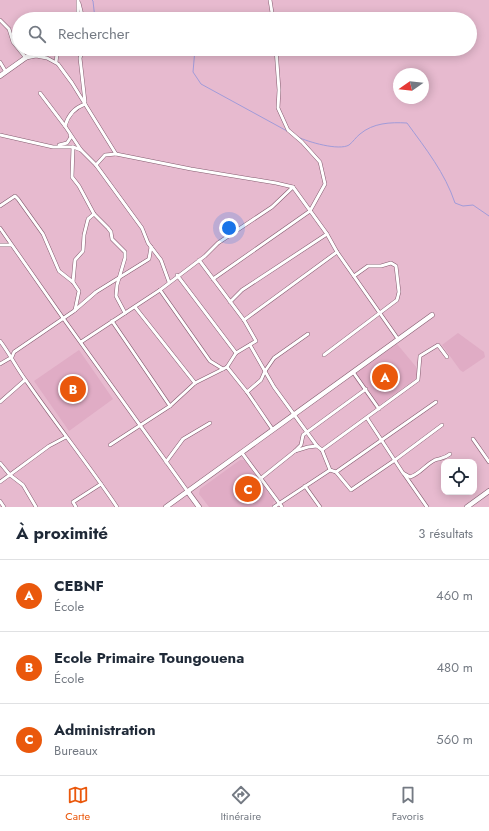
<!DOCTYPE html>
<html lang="fr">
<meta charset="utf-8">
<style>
:root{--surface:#fff;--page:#f6f6f7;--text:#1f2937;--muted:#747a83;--line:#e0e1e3;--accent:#ea580c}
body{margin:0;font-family:Jost,sans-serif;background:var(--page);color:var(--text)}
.controls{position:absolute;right:12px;bottom:12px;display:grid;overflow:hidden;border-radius:8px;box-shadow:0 2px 10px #0003}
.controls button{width:36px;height:36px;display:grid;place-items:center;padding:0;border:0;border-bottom:1px solid var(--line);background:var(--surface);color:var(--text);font:20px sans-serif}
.compass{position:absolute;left:393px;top:68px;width:36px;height:36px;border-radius:50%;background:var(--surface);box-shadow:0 2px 10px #0003;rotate:256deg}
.you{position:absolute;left:229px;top:228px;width:14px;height:14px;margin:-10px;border:3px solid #fff;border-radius:50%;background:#1a73e8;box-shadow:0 0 0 6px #1a73e833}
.badge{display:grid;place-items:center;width:26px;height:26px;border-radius:50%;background:var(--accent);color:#fff;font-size:13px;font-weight:700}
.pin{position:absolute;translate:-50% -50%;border:2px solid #fff;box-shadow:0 1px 4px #0006}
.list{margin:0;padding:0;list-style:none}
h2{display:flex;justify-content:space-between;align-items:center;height:52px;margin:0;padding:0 16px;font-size:17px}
h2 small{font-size:13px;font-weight:400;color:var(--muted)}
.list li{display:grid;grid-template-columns:26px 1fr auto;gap:12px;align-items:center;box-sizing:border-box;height:72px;padding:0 16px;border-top:1px solid var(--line)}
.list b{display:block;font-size:15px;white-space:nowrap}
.list p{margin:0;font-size:13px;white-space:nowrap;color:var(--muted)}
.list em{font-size:13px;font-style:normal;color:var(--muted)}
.icon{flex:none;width:22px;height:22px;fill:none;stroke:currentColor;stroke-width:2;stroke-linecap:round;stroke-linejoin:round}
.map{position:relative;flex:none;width:489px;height:507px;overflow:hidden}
.search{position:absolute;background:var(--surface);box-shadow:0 2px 10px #0003;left:12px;right:12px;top:12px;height:44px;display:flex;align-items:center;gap:10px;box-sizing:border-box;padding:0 14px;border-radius:22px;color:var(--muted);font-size:15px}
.sheet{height:268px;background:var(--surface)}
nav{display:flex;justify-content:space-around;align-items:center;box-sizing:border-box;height:56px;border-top:1px solid var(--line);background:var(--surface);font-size:11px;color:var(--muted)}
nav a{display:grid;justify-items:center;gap:2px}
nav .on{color:var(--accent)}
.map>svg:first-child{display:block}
.built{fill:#e0acc5}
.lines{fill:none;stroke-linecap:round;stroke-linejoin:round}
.stream{stroke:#a19bd9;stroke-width:1}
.street-casing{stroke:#845c6f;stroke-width:4}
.secondary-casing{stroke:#845c6f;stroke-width:5.5}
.street{stroke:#fff;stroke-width:3}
.secondary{stroke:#fff;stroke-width:4.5}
</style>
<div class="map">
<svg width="489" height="507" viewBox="0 0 489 507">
<rect width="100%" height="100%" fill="#e7bacf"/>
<!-- built -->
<g class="built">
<path d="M 458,333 L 484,352 L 485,357 L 463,372 L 460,370 L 442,345 Z"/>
<path d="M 397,344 L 417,368 L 417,378 L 375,408 L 352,375 Z"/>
<path d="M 79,350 L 113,399 L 69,431 L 34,381 Z"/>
<path d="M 240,460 L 245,460 L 274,500 L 273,505 L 270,507 L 209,507 L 199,494 L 200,489 Z"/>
</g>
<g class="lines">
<!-- stream -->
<g class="stream">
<path d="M 92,0 L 93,1 L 95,19"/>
<path d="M 195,49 L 193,72 L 201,84 L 287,131"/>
<path d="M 298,137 C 308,142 339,151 349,145 C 353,142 356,137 360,134 C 373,123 390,122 407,123 C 426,149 445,173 455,203 L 463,206 L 473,205 L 489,216"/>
</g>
<!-- street casing -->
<g class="street-casing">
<g id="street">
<path d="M 270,0 L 273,19"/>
<path d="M 79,3 L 83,19"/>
<path d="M 73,19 L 78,15 L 78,0"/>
<path d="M 0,20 L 9,29 L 13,42 L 26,58 L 36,56 L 47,58 L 58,64 L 72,83 L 116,154 L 191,169 L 276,183 L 293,187 L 327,234 L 337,252 L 398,339"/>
<path d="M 56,49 L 57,54 L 56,62"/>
<path d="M 83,49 L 80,58 L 85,102"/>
<path d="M 0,62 L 6,72"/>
<path d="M 40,93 L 65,126 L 81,150"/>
<path d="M 65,126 C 68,115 74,108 85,104"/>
<path d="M 0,135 L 53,147 L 73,147 L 81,150 L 96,165"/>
<path d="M 59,145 L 67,143 L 71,137 L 70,135"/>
<path d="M 73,147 L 72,177 L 79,186 L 94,214 L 88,219 L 84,235 L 83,251 L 75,260 L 73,282"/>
<path d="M 116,154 L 105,155 L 96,165 L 142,228 L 148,243 L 161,260 L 169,282"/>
<path d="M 0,206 L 15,196 L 18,199 L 43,234 L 59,271 L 73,282 L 79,291 L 75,310"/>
<path d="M 94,214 L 108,228 L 111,232 L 112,239 L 125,252 L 125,258 L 117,285 L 116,296 L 125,313"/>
<path d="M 0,228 L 63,318 L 188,492"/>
<path d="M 0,245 L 11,245"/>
<path d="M 177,275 L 236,353"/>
<path d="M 213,279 L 310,211 L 325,184 L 320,162 L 302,142 L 288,130 L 278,108 L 279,90 L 276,49"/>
<path d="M 160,290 L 210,361 L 223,369 L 227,367 L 236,353 L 256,341 L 244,320 L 199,260"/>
<path d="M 230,302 L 242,290 L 327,234"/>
<path d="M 135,307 L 195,383"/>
<path d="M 244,320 L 337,252"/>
<path d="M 112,321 L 170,406"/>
<path d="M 0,341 C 10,354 17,369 27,382 C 56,424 88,464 117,507"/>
<path d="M 81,342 L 160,290 L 205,256 L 218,243 L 272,207 L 293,187"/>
<path d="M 250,345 L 274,387 L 317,446 L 322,450 L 330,470 L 336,472 L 351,490 L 395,460 L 442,425"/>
<path d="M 324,355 L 397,300 L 399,292 L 396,266 L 391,263 L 381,266 L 368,266 L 354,276"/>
<path d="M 0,364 L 12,357 L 14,352 L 74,311 L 96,292 L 149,259 L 151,247"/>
<path d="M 227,367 L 247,392 L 273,430"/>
<path d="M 353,372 L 379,409"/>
<path d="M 247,392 L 261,380 L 265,371 L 274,358 L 308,334"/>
<path d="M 0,402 L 25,380"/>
<path d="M 367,418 L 403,473 L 410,477 C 420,474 425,465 435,460 C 441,458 444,459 450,454"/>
<path d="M 473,439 L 489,462"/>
<path d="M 110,445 L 170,406 L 195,383 L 223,369"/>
<path d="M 322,450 L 418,380 L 420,356 L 438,345 L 447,357"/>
<path d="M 295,451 L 301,445 L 303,435 L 366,389"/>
<path d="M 242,453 L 282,507"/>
<path d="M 166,462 L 183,439 L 210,423"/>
<path d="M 0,463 L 10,475 L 23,485 L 36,507"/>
<path d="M 336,472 L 436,402"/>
<path d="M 404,474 L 427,507"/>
<path d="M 260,479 L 295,451 L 308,447 L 317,446"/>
<path d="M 0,482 L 49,446 L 66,437"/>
<path d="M 305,486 L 320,507"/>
<path d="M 0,501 L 4,507"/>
<path d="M 76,507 L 73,502 L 101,484"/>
<path d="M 274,507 L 330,470"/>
</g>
</g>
<!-- secondary casing -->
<g class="secondary-casing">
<g id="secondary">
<path d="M 0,76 L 38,49"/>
<path d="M 188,492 L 199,507"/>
<path d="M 166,507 L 432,315"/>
<path d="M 467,507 L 489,491"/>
</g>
</g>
<!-- street -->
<use href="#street" class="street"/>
<!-- secondary -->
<use href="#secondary" class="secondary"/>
</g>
</svg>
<div class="controls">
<button><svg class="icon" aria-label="locate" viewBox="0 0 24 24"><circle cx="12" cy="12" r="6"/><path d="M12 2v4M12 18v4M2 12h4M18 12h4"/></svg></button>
</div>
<svg class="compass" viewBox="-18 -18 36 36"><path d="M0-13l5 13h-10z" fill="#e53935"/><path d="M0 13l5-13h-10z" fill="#747a83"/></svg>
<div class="you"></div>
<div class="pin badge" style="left:385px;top:377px">A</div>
<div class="pin badge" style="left:73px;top:389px">B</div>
<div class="pin badge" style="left:248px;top:489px">C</div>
<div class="search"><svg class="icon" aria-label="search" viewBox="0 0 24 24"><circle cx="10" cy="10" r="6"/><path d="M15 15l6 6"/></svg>Rechercher</div>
</div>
<section class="sheet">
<h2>À proximité<small>3 résultats</small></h2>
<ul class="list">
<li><span class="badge">A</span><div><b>CEBNF</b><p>École</p></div><em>460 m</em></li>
<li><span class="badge">B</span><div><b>Ecole Primaire Toungouena</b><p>École</p></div><em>480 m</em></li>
<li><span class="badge">C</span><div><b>Administration</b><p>Bureaux</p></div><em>560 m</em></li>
</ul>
</section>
<nav>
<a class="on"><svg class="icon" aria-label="map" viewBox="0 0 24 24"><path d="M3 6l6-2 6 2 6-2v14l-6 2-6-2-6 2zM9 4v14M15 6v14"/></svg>Carte</a>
<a><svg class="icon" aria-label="directions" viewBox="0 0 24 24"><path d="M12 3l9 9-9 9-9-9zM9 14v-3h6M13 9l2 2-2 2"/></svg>Itinéraire</a>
<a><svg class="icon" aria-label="saved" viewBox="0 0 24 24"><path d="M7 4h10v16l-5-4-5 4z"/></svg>Favoris</a>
</nav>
